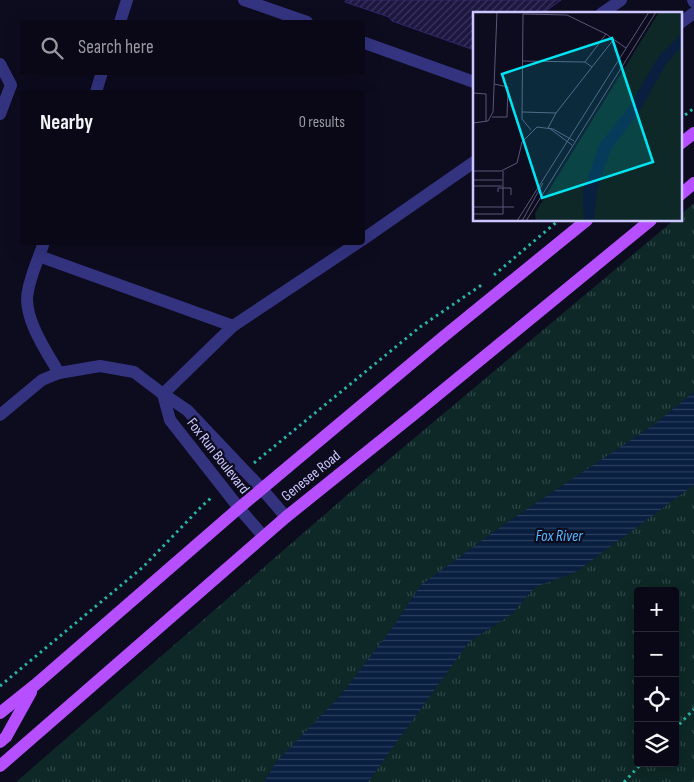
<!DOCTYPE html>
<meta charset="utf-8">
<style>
:root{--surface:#0a0816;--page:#181623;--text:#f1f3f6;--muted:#999aa1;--line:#2a2935}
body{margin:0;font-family:"Sofia Sans Condensed",sans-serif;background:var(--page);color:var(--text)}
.controls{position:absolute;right:15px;bottom:15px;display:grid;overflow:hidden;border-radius:5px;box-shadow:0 5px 20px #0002}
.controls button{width:45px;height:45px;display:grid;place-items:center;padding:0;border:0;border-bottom:1px solid var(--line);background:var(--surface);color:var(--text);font:25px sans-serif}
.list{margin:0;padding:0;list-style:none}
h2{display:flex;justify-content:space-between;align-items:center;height:65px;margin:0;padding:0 20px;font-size:21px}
h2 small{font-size:16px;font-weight:400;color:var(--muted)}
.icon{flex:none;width:28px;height:28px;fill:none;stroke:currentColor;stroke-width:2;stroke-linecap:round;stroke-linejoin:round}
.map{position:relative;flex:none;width:694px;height:782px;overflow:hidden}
.search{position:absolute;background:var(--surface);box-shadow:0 5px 20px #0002;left:20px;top:20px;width:345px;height:55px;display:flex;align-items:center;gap:12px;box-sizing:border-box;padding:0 18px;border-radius:5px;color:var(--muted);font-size:19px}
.panel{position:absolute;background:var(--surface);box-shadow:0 5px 20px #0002;left:20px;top:90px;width:345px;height:155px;border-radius:5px}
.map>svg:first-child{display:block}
.grass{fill:url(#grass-tufts);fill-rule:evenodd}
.water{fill:url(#water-rules)}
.building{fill:url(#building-hatch);stroke:#31266d}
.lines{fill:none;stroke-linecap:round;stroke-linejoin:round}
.path{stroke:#26b5a6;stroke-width:3;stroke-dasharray:2.5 4;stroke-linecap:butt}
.minor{stroke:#333380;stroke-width:12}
.major{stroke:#b64fff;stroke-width:12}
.labels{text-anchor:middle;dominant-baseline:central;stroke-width:4.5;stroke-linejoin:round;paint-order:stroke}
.street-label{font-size:15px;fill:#ccc8ff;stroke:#0d0b1e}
.water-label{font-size:16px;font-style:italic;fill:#56b8ff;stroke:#0d0b1e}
.inset-road{fill:none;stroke:#595778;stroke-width:1}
.view{fill:#00e5f3;fill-opacity:0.15;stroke:#00e5f3;stroke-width:2.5}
.inset-edge{fill:none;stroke:#ccc8ff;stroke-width:2.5}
</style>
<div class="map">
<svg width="694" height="782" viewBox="0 0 694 782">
<defs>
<pattern id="grass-tufts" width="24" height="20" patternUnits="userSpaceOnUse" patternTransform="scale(1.25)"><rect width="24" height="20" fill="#0d2826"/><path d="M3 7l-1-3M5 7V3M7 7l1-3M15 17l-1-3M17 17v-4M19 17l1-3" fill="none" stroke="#2f4647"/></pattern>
<pattern id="water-rules" width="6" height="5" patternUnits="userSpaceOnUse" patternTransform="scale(1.25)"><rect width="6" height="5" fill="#081f40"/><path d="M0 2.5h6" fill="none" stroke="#2b3e5d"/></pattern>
<pattern id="building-hatch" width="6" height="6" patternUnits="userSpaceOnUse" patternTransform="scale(1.25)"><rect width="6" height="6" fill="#1c1640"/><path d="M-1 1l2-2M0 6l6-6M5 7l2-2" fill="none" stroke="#3c365d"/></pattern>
</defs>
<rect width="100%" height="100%" fill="#0d0b1e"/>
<!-- grass -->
<path class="grass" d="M 694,203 L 694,782 L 16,782 L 369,476 L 674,220 L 680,220 L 680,215 ZM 638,591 L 675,591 L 675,763 L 638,763 Z"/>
<!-- water -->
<path class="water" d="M 694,392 L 694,485 L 576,572 L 535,587 L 512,614 L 469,642 L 368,782 L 264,782 L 276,762 L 339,697 L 390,631 L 421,585 L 506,523 L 652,426 Z"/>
<!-- building -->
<path class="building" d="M 346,0 L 561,0 L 542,14 L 474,14 L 474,50 L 392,21 L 389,17 L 345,2 Z"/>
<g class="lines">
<!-- path -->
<g class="path">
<path d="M 680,119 L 694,108"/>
<path d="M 494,275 L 559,220"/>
<path d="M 254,463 L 420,327 L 483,284"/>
<path d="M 0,686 L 143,567 L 201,507 L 212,497"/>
<path d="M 675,729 L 694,709"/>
<path d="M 624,782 L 642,763"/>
</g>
<!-- minor -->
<g class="minor">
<path d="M 244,0 L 307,22"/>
<path d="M 693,0 L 694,2"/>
<path d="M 601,14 L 621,0"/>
<path d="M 120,22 L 127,0"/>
<path d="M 680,23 L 694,13"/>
<path d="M 362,42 L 474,82"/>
<path d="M 0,64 L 11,85 L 0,114"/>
<path d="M 96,92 L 102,72"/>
<path d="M 362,240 L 474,162"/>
<path d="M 44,242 C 39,258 31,274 28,291 C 22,316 46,351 59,373"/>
<path d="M 39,256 L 233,326 L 359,242"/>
<path d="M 163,394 L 170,420 L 239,508 L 263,536"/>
<path d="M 163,394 L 233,326"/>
<path d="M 0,415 L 42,380 L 59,373 L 100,366 L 134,372 L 163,394 L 187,410 L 262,489 L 286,517"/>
</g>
<!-- major -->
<g class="major">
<path d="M 680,144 L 694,133"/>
<path d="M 680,195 L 694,183"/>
<path d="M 0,713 L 35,685 L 239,508 L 443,337 L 587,220"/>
<path d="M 0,742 L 6,737 L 31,692"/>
<path d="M 0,766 L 286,517 L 413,415 L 651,220"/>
</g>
</g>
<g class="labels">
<!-- street labels -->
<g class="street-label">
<text transform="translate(218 456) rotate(52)">Fox Run Boulevard</text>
<text transform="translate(311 476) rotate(-39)">Genesee Road</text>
</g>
<!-- water labels -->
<g class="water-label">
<text x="559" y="536">Fox River</text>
</g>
</g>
<!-- overview -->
<g transform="translate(473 12)">
<rect width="209" height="209" fill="#0d0b1e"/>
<path d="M 186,0 L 209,0 L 209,209 L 63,209 L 62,201 Z" fill="#0d2826"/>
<path d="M 209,21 L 209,34 L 193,52 L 165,102 L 137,139 L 124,178 L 121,209 L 111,209 L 110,179 L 126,133 L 155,96 L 186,44 Z" fill="#081f40"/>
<path class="inset-road" d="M 49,49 L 112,50 L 133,22M 119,55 L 141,27M 0,81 L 13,82 L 13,109M 49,100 L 83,101 L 119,55 L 112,50M 19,105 L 34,105 L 35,75 L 21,72M 0,111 L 15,109 L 20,100 L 24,0M 75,116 L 83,101M 76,116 L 99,133M 58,118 L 49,107 L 50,2 L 94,3 L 133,22 L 153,36M 0,159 L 28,159 L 44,151 L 49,130 L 64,115 L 80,117 L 101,129M 0,168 L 29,168M 0,174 L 29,174M 25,180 L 25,176 L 38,176 L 38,183M 0,195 L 41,195M 0,202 L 30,202 L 30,159M 44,209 L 176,0M 49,209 L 70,171M 53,209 L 183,0"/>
<path class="view" d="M 139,26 L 180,150 L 69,186 L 29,62 Z"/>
<rect width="209" height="209" class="inset-edge"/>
</g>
</svg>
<div class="controls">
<button>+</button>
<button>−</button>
<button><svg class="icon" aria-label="locate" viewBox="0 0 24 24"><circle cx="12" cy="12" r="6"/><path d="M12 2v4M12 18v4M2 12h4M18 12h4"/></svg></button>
<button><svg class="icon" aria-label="layers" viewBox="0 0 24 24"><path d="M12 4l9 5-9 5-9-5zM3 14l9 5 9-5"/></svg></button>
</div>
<div class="search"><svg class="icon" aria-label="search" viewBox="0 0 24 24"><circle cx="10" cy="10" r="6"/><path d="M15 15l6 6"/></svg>Search here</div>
<section class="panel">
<h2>Nearby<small>0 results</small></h2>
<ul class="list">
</ul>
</section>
</div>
